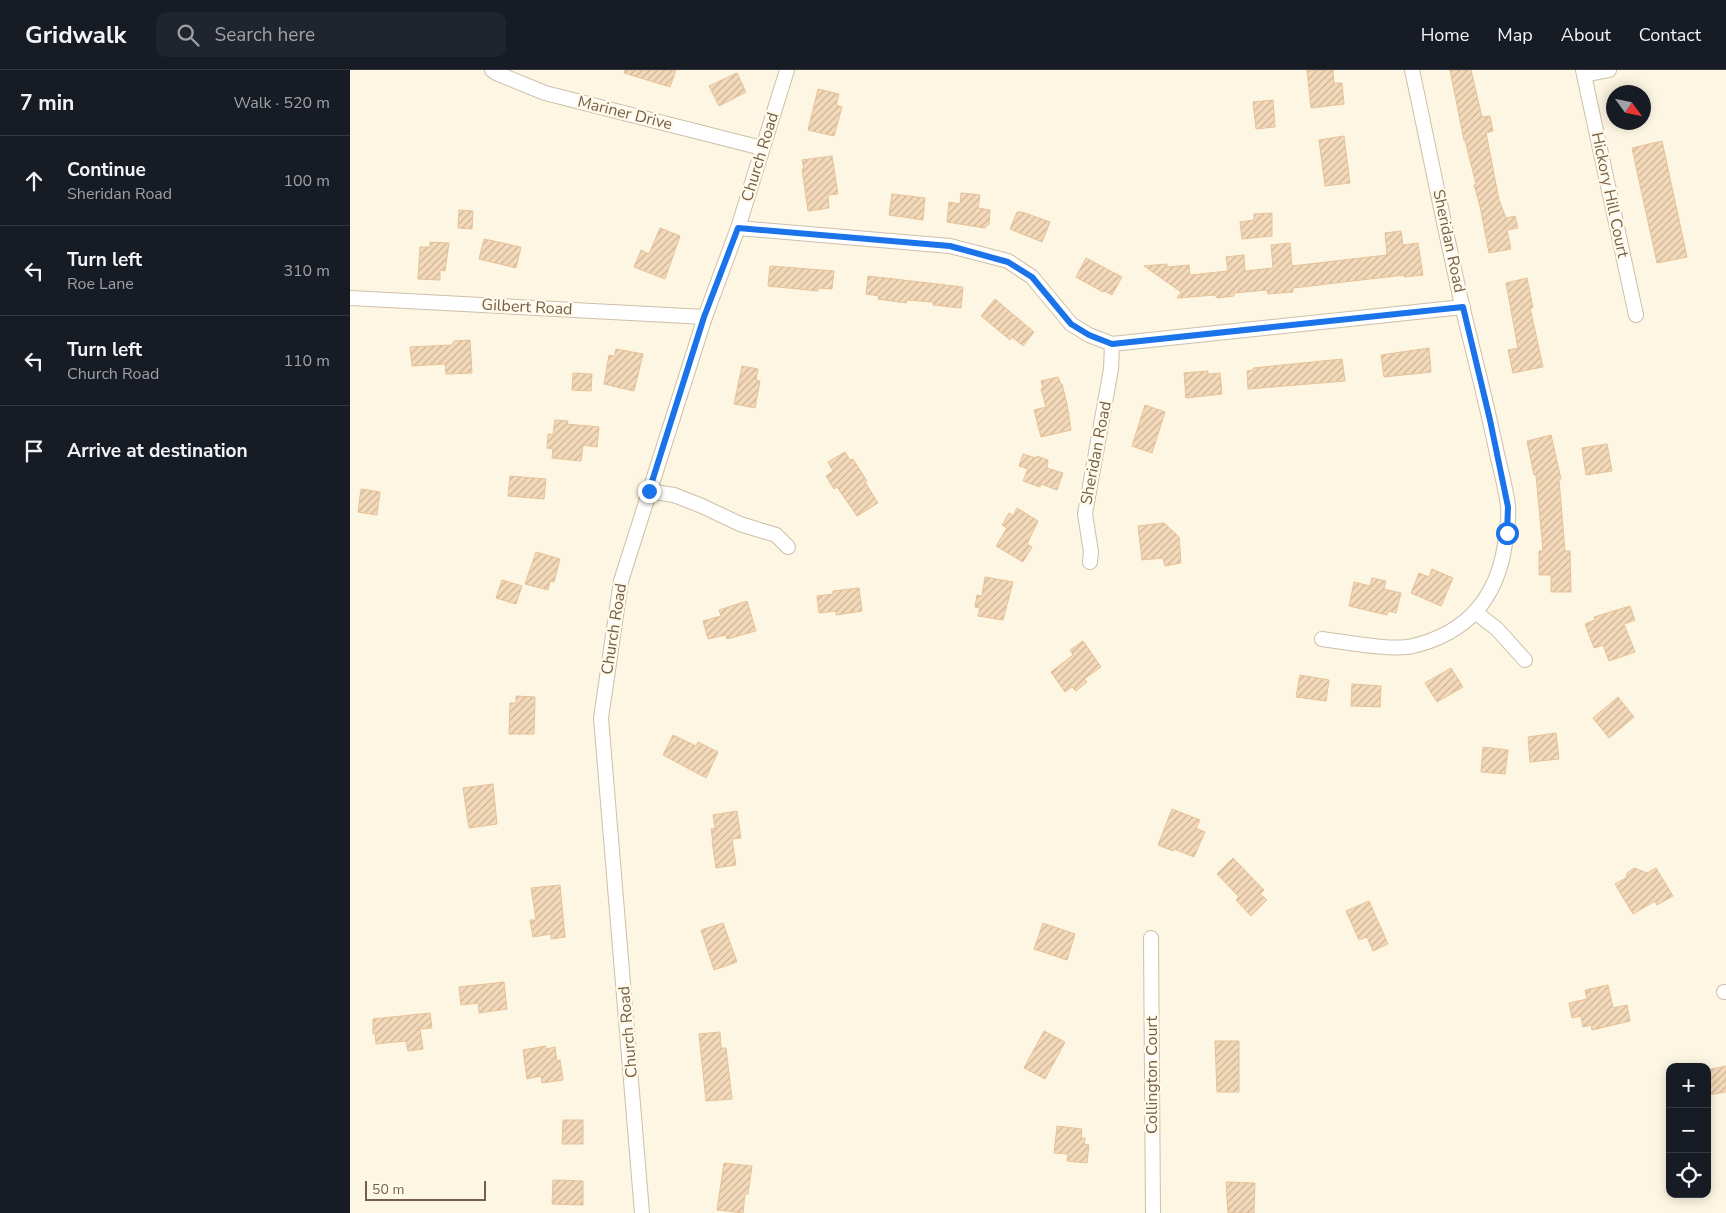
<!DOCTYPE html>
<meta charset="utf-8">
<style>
:root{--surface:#171b24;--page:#20242c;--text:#f1f3f6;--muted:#9ea1a6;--line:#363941}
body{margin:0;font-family:"Nunito Sans",sans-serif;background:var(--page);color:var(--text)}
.controls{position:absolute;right:15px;bottom:15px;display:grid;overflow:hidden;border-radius:10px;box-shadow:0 2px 12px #0003}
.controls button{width:45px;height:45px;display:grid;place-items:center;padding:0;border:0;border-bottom:1px solid var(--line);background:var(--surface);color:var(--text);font:25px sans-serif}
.compass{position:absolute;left:1256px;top:15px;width:45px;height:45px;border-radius:50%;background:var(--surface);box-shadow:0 2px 12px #0003;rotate:123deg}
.scale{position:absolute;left:15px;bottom:12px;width:121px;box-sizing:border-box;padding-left:5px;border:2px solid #765f48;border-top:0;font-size:14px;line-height:18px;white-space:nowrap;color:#765f48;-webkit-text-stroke:4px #fffae9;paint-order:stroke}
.stop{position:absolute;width:15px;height:15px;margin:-11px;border:4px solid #1a73e8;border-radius:50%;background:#fff}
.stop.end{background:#1a73e8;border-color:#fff;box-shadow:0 1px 5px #0008}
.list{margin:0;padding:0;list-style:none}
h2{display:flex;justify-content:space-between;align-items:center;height:65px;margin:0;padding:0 20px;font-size:21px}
h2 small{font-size:16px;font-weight:400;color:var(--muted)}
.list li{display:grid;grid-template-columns:32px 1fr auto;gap:15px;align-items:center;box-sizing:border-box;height:90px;padding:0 20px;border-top:1px solid var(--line)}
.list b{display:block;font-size:19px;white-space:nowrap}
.list p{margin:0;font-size:16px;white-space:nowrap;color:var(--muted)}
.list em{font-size:16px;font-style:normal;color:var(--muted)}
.icon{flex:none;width:28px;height:28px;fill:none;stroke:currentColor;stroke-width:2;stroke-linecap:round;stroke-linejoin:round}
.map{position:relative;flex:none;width:1376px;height:1143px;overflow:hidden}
header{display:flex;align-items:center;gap:30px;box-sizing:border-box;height:70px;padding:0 25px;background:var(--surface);border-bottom:1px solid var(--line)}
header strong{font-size:24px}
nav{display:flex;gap:28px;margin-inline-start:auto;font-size:18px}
.search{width:350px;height:45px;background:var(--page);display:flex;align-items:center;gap:12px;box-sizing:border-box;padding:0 18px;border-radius:10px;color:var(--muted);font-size:19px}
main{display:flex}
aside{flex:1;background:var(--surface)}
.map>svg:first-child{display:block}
.building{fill:url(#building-hatch);stroke:#e7c298}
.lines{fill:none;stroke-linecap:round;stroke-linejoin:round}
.minor-casing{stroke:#cfbfa9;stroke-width:16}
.minor{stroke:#fff;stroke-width:14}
.route{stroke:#1a73e8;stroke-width:6}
.labels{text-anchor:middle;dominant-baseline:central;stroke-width:4.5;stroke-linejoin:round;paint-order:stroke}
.street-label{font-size:16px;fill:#765f48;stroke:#fffae9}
</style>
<header>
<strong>Gridwalk</strong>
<div class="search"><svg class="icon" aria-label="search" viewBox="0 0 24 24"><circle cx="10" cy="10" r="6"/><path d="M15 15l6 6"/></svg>Search here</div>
<nav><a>Home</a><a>Map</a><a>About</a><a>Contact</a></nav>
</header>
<main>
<aside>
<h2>7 min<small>Walk · 520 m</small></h2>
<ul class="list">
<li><svg class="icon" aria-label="ahead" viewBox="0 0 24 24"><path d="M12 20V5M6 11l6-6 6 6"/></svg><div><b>Continue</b><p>Sheridan Road</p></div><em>100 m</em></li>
<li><svg class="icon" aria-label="left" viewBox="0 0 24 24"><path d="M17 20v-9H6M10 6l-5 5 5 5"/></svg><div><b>Turn left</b><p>Roe Lane</p></div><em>310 m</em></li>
<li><svg class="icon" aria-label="left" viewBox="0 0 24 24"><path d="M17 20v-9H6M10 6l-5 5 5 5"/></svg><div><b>Turn left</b><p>Church Road</p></div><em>110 m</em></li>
<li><svg class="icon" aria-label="arrive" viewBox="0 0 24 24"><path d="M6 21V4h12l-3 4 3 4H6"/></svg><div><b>Arrive at destination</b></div></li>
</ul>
</aside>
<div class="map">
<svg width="1376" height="1143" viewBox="0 0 1376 1143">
<defs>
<pattern id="building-hatch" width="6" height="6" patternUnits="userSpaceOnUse" patternTransform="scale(1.25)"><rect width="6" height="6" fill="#f3d9b9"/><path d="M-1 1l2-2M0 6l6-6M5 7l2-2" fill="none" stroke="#c9b398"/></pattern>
</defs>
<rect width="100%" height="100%" fill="#fdf6e2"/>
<!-- building -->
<g class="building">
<path d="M 275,0 L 326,0 L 320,17 L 274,3 Z"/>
<path d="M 957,0 L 983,0 L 984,13 L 992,13 L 994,34 L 961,38 Z"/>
<path d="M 1100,0 L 1121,0 L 1132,47 L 1140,46 L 1143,61 L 1136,63 L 1149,130 L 1156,148 L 1165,146 L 1168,158 L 1157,160 L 1161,179 L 1139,183 L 1130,136 L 1124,115 L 1126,114 L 1115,70 L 1114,70 Z"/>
<path d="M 387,3 L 396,22 L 369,36 L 359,16 Z"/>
<path d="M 468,19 L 489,24 L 486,35 L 492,37 L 484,66 L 458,60 Z"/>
<path d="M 923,30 L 925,57 L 906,59 L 903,32 Z"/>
<path d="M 994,66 L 1000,113 L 975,116 L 969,70 Z"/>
<path d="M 1312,71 L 1337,187 L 1307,193 L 1282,78 Z"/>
<path d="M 482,86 L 488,124 L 478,125 L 479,138 L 458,141 L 452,99 L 454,99 L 452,90 Z"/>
<path d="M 611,123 L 630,125 L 628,138 L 640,140 L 639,154 L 635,158 L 597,152 L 599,132 L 610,134 Z"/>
<path d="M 542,124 L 575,128 L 573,150 L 539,145 Z"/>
<path d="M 109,140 L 123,141 L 122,159 L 108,158 Z"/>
<path d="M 667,142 L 672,142 L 700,152 L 692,172 L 660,159 Z"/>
<path d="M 922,143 L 922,166 L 892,169 L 890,152 L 904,150 L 904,144 Z"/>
<path d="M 310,158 L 330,166 L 315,209 L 284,197 L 291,180 L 299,184 Z"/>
<path d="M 1051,161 L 1053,175 L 1068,173 L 1073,205 L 1054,207 L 1054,205 L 943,218 L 943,222 L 918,224 L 917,220 L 884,223 L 884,226 L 867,228 L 865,225 L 827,228 L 831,222 L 794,196 L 817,194 L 817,197 L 839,195 L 840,205 L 878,201 L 876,187 L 894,185 L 895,201 L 923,198 L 921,175 L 940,173 L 942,196 L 1037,185 L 1035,163 Z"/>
<path d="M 134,169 L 171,177 L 166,198 L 129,189 Z"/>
<path d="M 80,172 L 99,173 L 95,201 L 90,200 L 90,210 L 68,209 L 70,177 L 80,177 Z"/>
<path d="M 736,188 L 772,207 L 762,225 L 754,221 L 753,222 L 726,207 Z"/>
<path d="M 420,196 L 484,201 L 482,219 L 468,218 L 468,221 L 418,216 Z"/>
<path d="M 518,206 L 613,217 L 611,238 L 583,235 L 583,232 L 557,230 L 556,233 L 528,229 L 529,226 L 516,224 Z"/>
<path d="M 1177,208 L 1183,238 L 1180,238 L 1193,297 L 1163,303 L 1158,280 L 1168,278 L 1156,213 Z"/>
<path d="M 645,229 L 684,262 L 673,276 L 662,267 L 660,270 L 631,246 Z"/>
<path d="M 120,270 L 122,303 L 96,304 L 95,294 L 62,296 L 60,277 L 102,275 L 104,271 Z"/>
<path d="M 1079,278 L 1081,302 L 1034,307 L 1031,285 Z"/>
<path d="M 266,279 L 293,284 L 284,321 L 254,314 L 259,285 L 264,286 Z"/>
<path d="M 992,289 L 995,311 L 898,319 L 897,301 L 904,300 L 903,298 Z"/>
<path d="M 392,296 L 408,299 L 406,310 L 410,311 L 405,338 L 384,334 Z"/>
<path d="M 858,301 L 858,304 L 870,303 L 872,324 L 836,328 L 834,303 Z"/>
<path d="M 223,303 L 242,304 L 241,321 L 222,320 Z"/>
<path d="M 708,307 L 711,314 L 712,314 L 717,334 L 721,360 L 691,367 L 684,340 L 696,337 L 691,319 L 693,318 L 691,311 Z"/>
<path d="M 795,335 L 815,342 L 802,383 L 782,376 Z"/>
<path d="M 205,350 L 218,351 L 217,354 L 249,357 L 247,377 L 233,375 L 231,391 L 202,388 L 203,379 L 197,378 L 198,364 L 203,365 Z"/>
<path d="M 1201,365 L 1211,409 L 1209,409 L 1215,481 L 1220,481 L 1221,522 L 1201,522 L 1201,505 L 1189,505 L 1189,481 L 1193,481 L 1186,405 L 1184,405 L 1177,371 Z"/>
<path d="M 1257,374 L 1262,401 L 1236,405 L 1232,378 Z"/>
<path d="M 495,382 L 500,390 L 503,389 L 517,411 L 515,412 L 528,433 L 507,446 L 487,417 L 484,419 L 476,406 L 483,401 L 478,392 Z"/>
<path d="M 673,384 L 686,388 L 687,386 L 698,390 L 697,398 L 713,403 L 707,420 L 691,414 L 690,417 L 673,411 L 678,399 L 669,396 Z"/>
<path d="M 160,406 L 196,409 L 194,429 L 158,426 Z"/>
<path d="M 11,419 L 30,422 L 27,445 L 8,442 Z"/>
<path d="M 667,438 L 688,451 L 677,474 L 682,477 L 673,492 L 646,476 L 657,458 L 652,455 L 659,443 L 663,446 Z"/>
<path d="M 814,453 L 829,467 L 831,493 L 815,496 L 813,488 L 792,490 L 788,456 Z"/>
<path d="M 186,482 L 210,489 L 204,512 L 200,511 L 198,520 L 175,514 Z"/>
<path d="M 1082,499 L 1103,508 L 1091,536 L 1061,523 L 1069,503 L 1079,507 Z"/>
<path d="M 635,507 L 663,512 L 653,550 L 628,546 L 630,538 L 625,537 L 627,525 L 632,526 Z"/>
<path d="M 1022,508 L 1036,511 L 1034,519 L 1051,523 L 1046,543 L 1038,541 L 1037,545 L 999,536 L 1004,512 L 1020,516 Z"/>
<path d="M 152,510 L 172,516 L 166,534 L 146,528 Z"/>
<path d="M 509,518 L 512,541 L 486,545 L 486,541 L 469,543 L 467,526 L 483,524 L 483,521 Z"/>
<path d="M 397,531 L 406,561 L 377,569 L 376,565 L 358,569 L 353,551 L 371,546 L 369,540 Z"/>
<path d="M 1280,536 L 1285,550 L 1274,554 L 1285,582 L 1259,591 L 1253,575 L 1244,578 L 1235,554 L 1245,550 L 1244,547 Z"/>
<path d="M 733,571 L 751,597 L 734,609 L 737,612 L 726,621 L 722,617 L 715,622 L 701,602 L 723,585 L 720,580 Z"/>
<path d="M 1101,598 L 1113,617 L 1087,632 L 1075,613 Z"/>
<path d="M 950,605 L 979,610 L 976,631 L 946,627 Z"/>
<path d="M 1002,614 L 1031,616 L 1030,637 L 1001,636 Z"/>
<path d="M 166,626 L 185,627 L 184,664 L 159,664 L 160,633 L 166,633 Z"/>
<path d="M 1268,627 L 1284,647 L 1259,668 L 1243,648 Z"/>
<path d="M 1206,663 L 1209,689 L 1180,692 L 1178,667 Z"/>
<path d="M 323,665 L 346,676 L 348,672 L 368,682 L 356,708 L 313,685 Z"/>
<path d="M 1133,677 L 1158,680 L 1155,704 L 1131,702 Z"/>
<path d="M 143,714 L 147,754 L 119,758 L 113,718 Z"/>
<path d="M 822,739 L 850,750 L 846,758 L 855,762 L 844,787 L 824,779 L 823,781 L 808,775 Z"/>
<path d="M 387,741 L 391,768 L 382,769 L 386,795 L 366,798 L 362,771 L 363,771 L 361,759 L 365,758 L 363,745 Z"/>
<path d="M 883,788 L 914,820 L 910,824 L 917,830 L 901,846 L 886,830 L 889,827 L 867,804 Z"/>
<path d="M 1284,798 L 1297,803 L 1306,798 L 1323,826 L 1307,835 L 1305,831 L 1283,844 L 1265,814 L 1276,808 L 1277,803 Z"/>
<path d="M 210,815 L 215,867 L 201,869 L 201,864 L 183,867 L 180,850 L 186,850 L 181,818 Z"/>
<path d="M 1019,831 L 1038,874 L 1023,881 L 1017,867 L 1009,870 L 996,841 Z"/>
<path d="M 373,853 L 387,892 L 364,900 L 351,860 Z"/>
<path d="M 693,853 L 725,864 L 717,890 L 684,879 Z"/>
<path d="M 154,912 L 157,939 L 129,943 L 128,933 L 111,935 L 109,917 Z"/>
<path d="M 1258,915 L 1263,938 L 1277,935 L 1280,951 L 1242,960 L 1241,955 L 1233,957 L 1231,946 L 1222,948 L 1219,933 L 1237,929 L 1235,920 Z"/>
<path d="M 80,943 L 82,958 L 70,959 L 73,979 L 58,981 L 56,971 L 26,974 L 25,963 L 23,964 L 23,949 Z"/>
<path d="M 694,961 L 715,972 L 695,1009 L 674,998 Z"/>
<path d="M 370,962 L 371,978 L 376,978 L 382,1029 L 356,1031 L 349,964 Z"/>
<path d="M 865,971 L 889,971 L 889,1022 L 867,1022 Z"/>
<path d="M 196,976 L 196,979 L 205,977 L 207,991 L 210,990 L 213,1010 L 192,1013 L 191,1006 L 177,1009 L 173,980 Z"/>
<path d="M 1376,996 L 1376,1022 L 1357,1025 L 1357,1000 Z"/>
<path d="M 213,1050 L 233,1050 L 233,1074 L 212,1074 Z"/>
<path d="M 707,1056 L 732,1059 L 731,1068 L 735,1068 L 734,1074 L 739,1075 L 737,1093 L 717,1091 L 718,1084 L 704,1083 Z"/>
<path d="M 374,1093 L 402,1096 L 398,1124 L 395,1124 L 393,1143 L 367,1140 Z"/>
<path d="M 203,1110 L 233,1111 L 233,1135 L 202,1134 Z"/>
<path d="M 876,1112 L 905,1113 L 904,1143 L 878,1143 Z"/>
</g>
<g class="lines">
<!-- minor casing -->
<g class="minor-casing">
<g id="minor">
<path d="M 142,0 L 146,3 L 195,23 L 412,78"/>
<path d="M 1233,0 L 1234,5 L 1259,0"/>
<path d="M 1234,5 L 1286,245"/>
<path d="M 388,158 L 600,176 L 658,191 L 682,207 L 721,254 L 739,265 L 762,274 L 1113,237"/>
<path d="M 0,228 L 355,247"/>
<path d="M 299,421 L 324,425 L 352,436 L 390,454 L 426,465 L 438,477"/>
<path d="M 740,492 L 741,482 L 735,444 L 761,299 L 762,274"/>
<path d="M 1125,542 L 1147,559 L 1175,590"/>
<path d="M 972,569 C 996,572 1041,581 1063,576 C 1117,563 1147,528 1155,474 C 1157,462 1159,448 1158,436 C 1156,419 1151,401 1147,384 C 1138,339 1126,293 1115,248 C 1096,166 1080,83 1062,0"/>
<path d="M 801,868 L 803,1143"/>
<path d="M 1374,922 L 1376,922"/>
<path d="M 292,1143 L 251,648 L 271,511 L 355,247 L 388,158 L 437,0"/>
</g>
</g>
<!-- minor -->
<use href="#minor" class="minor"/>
</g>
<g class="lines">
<!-- route -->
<path class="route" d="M 299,421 L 354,247 L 388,158 L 600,176 L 658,192 L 682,207 L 721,254 L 739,265 L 762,274 L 1113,237 L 1140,350 L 1158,437 L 1157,463"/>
</g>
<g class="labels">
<!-- street labels -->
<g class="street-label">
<text transform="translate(275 43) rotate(14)">Mariner Drive</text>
<text transform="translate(410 87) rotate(-73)">Church Road</text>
<text transform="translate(1260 125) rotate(78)">Hickory Hill Court</text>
<text transform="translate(1099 171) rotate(78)">Sheridan Road</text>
<text transform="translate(177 237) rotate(3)">Gilbert Road</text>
<text transform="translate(746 383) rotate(-79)">Sheridan Road</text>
<text transform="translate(264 559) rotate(-81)">Church Road</text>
<text transform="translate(278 962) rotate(-95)">Church Road</text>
<text transform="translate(802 1005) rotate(-90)">Collington Court</text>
</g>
</g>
</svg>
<div class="controls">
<button>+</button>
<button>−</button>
<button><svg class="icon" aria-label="locate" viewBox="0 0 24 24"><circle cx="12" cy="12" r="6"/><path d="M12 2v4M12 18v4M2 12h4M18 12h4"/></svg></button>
</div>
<svg class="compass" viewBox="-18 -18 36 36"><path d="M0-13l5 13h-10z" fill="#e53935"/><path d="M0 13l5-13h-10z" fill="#9ea1a6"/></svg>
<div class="scale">50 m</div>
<div class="stop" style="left:1157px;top:463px"></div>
<div class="stop end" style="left:299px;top:421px"></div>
</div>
</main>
